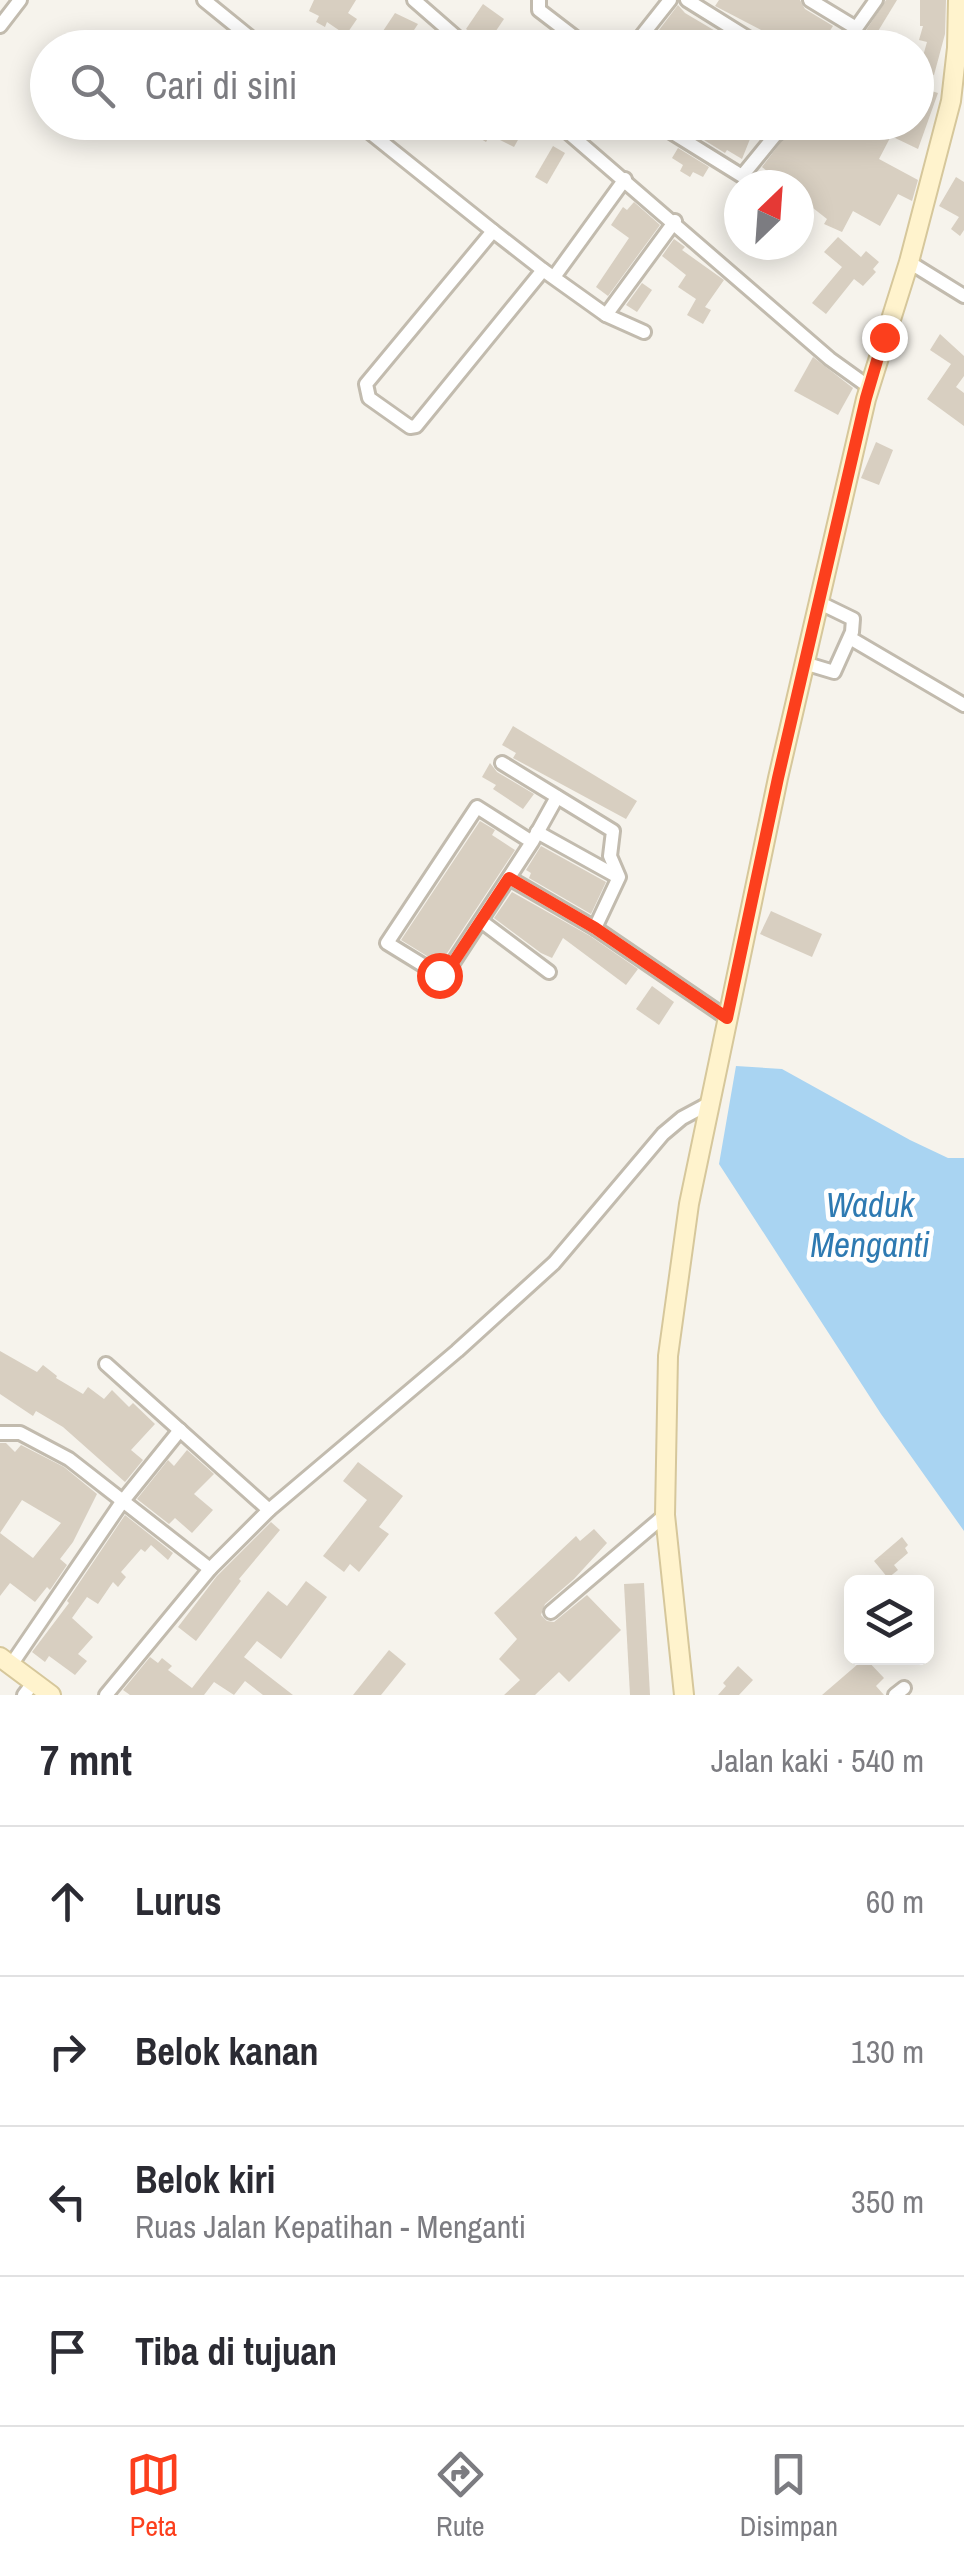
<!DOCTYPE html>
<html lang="id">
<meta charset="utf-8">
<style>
:root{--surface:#fff;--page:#f7f7f7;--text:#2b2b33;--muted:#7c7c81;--line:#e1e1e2;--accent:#fc3f1d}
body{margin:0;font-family:"Archivo Narrow",sans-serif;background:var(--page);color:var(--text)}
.controls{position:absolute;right:30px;bottom:30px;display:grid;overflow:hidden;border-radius:15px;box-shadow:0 5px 25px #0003}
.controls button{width:90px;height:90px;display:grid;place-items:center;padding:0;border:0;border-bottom:2px solid var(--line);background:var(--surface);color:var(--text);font:50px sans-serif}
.compass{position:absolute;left:724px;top:170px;width:90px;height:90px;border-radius:50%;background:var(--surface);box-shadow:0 5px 25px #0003;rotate:25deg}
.stop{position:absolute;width:30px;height:30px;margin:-22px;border:8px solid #fc3f1d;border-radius:50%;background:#fff}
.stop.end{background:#fc3f1d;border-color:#fff;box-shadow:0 2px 10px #0008}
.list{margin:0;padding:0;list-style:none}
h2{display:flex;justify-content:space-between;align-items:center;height:130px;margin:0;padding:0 40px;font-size:42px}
h2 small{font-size:32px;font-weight:400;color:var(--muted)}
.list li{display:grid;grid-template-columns:65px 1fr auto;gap:30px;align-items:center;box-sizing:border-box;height:150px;padding:0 40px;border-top:2px solid var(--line)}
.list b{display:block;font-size:38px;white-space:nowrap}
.list p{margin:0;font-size:32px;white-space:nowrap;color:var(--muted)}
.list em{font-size:32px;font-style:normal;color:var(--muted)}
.icon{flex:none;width:55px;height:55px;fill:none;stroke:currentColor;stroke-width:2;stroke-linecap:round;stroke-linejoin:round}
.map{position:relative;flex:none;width:964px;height:1695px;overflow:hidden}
.search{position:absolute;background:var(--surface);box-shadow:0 5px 25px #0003;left:30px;right:30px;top:30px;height:110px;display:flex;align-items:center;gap:25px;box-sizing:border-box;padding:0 35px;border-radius:55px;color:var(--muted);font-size:38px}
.sheet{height:730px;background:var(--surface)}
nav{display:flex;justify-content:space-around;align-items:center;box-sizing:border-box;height:140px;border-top:2px solid var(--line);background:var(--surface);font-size:28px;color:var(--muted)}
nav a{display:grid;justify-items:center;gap:5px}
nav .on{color:var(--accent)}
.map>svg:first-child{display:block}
.water{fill:#a9d4f2}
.building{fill:#d8cfc1;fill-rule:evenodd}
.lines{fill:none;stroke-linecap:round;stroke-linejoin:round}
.minor-casing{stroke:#c2bbae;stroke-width:18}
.secondary-casing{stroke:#d6c79b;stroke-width:22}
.minor{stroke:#fff;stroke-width:12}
.secondary{stroke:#fff3cd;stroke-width:18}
.route{stroke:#fc3f1d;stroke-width:12}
.labels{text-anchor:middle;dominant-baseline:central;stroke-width:9;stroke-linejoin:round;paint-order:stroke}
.water-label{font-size:35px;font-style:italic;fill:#2e7ab2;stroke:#fff}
</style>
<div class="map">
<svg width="964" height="1695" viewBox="0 0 964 1695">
<rect width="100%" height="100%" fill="#f6f3ec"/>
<!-- water -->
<path class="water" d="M 736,1066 L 782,1069 L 910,1140 L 948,1158 L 964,1158 L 964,1531 L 881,1414 L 719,1164 Z"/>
<!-- building -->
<g class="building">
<path d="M 314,0 L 356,0 L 348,13 L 357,19 L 346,35 L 327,22 L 325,27 L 316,22 L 319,16 L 309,11 Z"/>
<path d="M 719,0 L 800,0 L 805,9 L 833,26 L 819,48 L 802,48 L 783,37 L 774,48 L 768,39 L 771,35 L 715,6 Z"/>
<path d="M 886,0 L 897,0 L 869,46 L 859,41 Z"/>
<path d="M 920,0 L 946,0 L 945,34 L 934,75 L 919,70 L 927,42 L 919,40 L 923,26 L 920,26 Z"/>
<path d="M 483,4 L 504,19 L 487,44 L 466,29 Z"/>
<path d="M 678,5 L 685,13 L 744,48 L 661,48 L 663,43 L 653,38 Z"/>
<path d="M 395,13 L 418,24 L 414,30 L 425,37 L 418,48 L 381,48 L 375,43 Z"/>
<path d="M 922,88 L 938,93 L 918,149 L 891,136 L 879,159 L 918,180 L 912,201 L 898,194 L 880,226 L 853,211 L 842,232 L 824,224 L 827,219 L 799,197 L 799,185 L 784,185 L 762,167 L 796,122 L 916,122 L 916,106 Z"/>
<path d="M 484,122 L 528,122 L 514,147 L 490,135 L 486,142 L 476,136 Z"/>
<path d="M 675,122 L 747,122 L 754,129 L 742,159 L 727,150 L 725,153 Z"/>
<path d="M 553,146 L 565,153 L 547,184 L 535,177 Z"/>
<path d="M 678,148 L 709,167 L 703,177 L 693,172 L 690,177 L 680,171 L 683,165 L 672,158 Z"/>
<path d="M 956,177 L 964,182 L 964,230 L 960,236 L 951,229 L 959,217 L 939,206 Z"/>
<path d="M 634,202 L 660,225 L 608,296 L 596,287 L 629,238 L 611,225 L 623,207 L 627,210 Z"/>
<path d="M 838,237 L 861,257 L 866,251 L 879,262 L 873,269 L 876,272 L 863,286 L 854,279 L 826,314 L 812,303 L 842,267 L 824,252 Z"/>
<path d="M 674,239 L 685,247 L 682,250 L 724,280 L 705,307 L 711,310 L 703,324 L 687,315 L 696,299 L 678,287 L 686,275 L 662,256 Z"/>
<path d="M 642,283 L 652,290 L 637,312 L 626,305 Z"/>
<path d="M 940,334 L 964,356 L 964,376 L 956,387 L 964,393 L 964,426 L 927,399 L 951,364 L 930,350 Z"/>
<path d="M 813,357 L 853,388 L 838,415 L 794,391 Z"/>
<path d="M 876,442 L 893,450 L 879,485 L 861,478 Z"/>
<path d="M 513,726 L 637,801 L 626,819 L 513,758 L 516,753 L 502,745 Z"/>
<path d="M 490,763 L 497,772 L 534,794 L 523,809 L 493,789 L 496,785 L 482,777 Z"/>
<path d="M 480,821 L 495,830 L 492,835 L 515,850 L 440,964 L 401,940 Z"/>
<path d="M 541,846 L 606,882 L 591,914 L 529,878 L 531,873 L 526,870 Z"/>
<path d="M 512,892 L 590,936 L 638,969 L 626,985 L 563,938 L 552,958 L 541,953 L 494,918 Z"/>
<path d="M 771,911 L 822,934 L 812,957 L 760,934 Z"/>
<path d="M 652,986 L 674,1002 L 659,1025 L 636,1009 Z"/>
<path d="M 0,1351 L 37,1372 L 43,1365 L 57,1376 L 56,1378 L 83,1394 L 88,1387 L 104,1399 L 112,1390 L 129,1407 L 133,1403 L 155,1424 L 131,1450 L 143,1460 L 125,1482 L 63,1427 L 36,1411 L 33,1416 L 0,1394 Z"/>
<path d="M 0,1443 L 6,1443 L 15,1452 L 21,1445 L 64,1467 L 97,1494 L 73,1542 L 60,1559 L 67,1565 L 50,1590 L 47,1587 L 35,1602 L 10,1583 L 0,1596 ZM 22,1500 L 61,1523 L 33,1558 L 0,1533 Z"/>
<path d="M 187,1450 L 214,1474 L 194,1494 L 213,1510 L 192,1533 L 175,1518 L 169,1524 L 137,1499 L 168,1460 L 174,1466 Z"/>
<path d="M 358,1462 L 403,1496 L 379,1527 L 389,1534 L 359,1572 L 350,1564 L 344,1572 L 323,1556 L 367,1500 L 343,1481 Z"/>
<path d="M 125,1515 L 173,1553 L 168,1560 L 151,1545 L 145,1552 L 141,1549 L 121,1572 L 126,1577 L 118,1587 L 113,1582 L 98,1604 L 87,1597 L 72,1618 L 93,1637 L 78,1654 L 87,1661 L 75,1675 L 49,1656 L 45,1662 L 32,1652 L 69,1603 L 67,1601 Z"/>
<path d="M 271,1522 L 280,1530 L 239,1579 L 241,1581 L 196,1641 L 178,1627 L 217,1576 Z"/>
<path d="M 594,1529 L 607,1543 L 574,1579 L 545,1604 L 541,1615 L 547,1621 L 554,1622 L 587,1595 L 621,1630 L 569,1682 L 559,1672 L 535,1695 L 504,1695 L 520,1680 L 499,1659 L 517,1639 L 494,1613 L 576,1536 L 580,1541 Z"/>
<path d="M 902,1537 L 908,1545 L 905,1548 L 908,1553 L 894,1565 L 898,1570 L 888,1578 L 874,1561 Z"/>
<path d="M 306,1581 L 327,1597 L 281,1659 L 257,1641 L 244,1657 L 293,1695 L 263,1695 L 245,1681 L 234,1695 L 214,1682 L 204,1695 L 130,1695 L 123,1690 L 150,1657 L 158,1663 L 162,1658 L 172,1666 L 168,1670 L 192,1688 L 268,1591 L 287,1606 Z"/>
<path d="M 644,1583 L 650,1695 L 630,1695 L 624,1584 Z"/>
<path d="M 389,1650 L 406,1664 L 381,1695 L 353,1695 Z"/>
<path d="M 865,1658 L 884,1678 L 876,1686 L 884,1695 L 822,1695 Z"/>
<path d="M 738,1666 L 753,1680 L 739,1695 L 718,1695 L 726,1686 L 723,1683 Z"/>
</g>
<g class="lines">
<!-- minor casing -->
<g class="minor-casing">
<g id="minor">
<path d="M 204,0 L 263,48"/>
<path d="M 414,0 L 469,48"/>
<path d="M 539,0 L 539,10 L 582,43"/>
<path d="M 687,0 L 764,48"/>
<path d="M 810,0 L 856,28"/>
<path d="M 0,26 L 20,0"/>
<path d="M 632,48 L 670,0"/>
<path d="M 842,48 L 876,0"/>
<path d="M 357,122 L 493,231 L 366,384 L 369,398 L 410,427 L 416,426 L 543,270 L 606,315"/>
<path d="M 556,122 L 830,359 L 869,387"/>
<path d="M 655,122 L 742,176 L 786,122"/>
<path d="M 761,122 L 778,133"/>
<path d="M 493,231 L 543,270"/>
<path d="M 909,262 L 964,296"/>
<path d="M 554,277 L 625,179"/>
<path d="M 644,332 L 606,315 L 675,221"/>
<path d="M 850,638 L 964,705"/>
<path d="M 804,663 L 834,672 L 852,632 L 853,619 L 818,602"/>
<path d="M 502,763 L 613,831 L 610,856 L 619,877 L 595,928"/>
<path d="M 537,832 L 618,877"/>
<path d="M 532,842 L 477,807 L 387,943 L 439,975 L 445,975 L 532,842 L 557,797"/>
<path d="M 509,878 L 595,928 L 727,1018"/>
<path d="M 481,921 L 549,972"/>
<path d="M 106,1364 L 269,1510"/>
<path d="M 0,1433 L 20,1433 L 69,1459 L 210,1569"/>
<path d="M 551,1612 L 665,1515"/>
<path d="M 11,1665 L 122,1502 L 180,1430"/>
<path d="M 24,1695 L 34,1682"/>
<path d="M 106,1695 L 210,1569 L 269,1510 L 457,1351 L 554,1263 L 663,1134 L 682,1118 L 710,1103"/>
<path d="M 895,1695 L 904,1688"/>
</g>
</g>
<!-- secondary casing -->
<g class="secondary-casing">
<g id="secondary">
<path d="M 0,1657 L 51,1695"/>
<path d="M 684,1695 L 665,1515 L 668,1356 L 689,1204 L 778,778 L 866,399 L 909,262 L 951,101 L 957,48 L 958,0"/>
</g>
</g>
<!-- minor -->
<use href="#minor" class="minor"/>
<!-- secondary -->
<use href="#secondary" class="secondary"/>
</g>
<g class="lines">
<!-- route -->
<path class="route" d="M 439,975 L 445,975 L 509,878 L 595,928 L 727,1018 L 778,778 L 866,398 L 884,337"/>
</g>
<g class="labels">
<!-- water labels -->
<g class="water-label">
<text x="870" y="1204">Waduk<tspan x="870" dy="40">Menganti</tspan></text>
</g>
</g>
</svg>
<div class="controls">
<button><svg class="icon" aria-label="layers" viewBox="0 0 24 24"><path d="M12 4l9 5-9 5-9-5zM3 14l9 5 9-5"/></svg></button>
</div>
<svg class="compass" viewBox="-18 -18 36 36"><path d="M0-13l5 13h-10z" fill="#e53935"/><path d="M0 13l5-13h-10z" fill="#7c7c81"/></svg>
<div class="stop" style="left:439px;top:975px"></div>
<div class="stop end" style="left:884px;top:337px"></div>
<div class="search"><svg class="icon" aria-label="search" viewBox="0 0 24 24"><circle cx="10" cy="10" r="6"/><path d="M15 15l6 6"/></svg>Cari di sini</div>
</div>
<section class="sheet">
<h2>7 mnt<small>Jalan kaki · 540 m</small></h2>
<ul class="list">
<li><svg class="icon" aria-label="ahead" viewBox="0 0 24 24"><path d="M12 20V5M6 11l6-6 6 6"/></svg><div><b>Lurus</b></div><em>60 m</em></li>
<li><svg class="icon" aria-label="right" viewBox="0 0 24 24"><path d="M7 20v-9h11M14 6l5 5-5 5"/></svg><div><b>Belok kanan</b></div><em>130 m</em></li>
<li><svg class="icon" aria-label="left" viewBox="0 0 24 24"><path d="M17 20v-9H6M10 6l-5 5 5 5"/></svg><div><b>Belok kiri</b><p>Ruas Jalan Kepatihan - Menganti</p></div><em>350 m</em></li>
<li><svg class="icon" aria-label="arrive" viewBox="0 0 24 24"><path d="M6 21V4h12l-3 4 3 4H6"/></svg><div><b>Tiba di tujuan</b></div></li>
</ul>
</section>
<nav>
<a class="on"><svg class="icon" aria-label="map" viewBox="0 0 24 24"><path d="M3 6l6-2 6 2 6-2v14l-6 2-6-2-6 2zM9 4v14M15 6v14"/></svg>Peta</a>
<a><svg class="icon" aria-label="directions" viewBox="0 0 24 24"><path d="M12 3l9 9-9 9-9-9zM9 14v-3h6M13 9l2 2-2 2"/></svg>Rute</a>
<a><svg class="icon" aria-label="saved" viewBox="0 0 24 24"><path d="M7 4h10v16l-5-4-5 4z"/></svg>Disimpan</a>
</nav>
